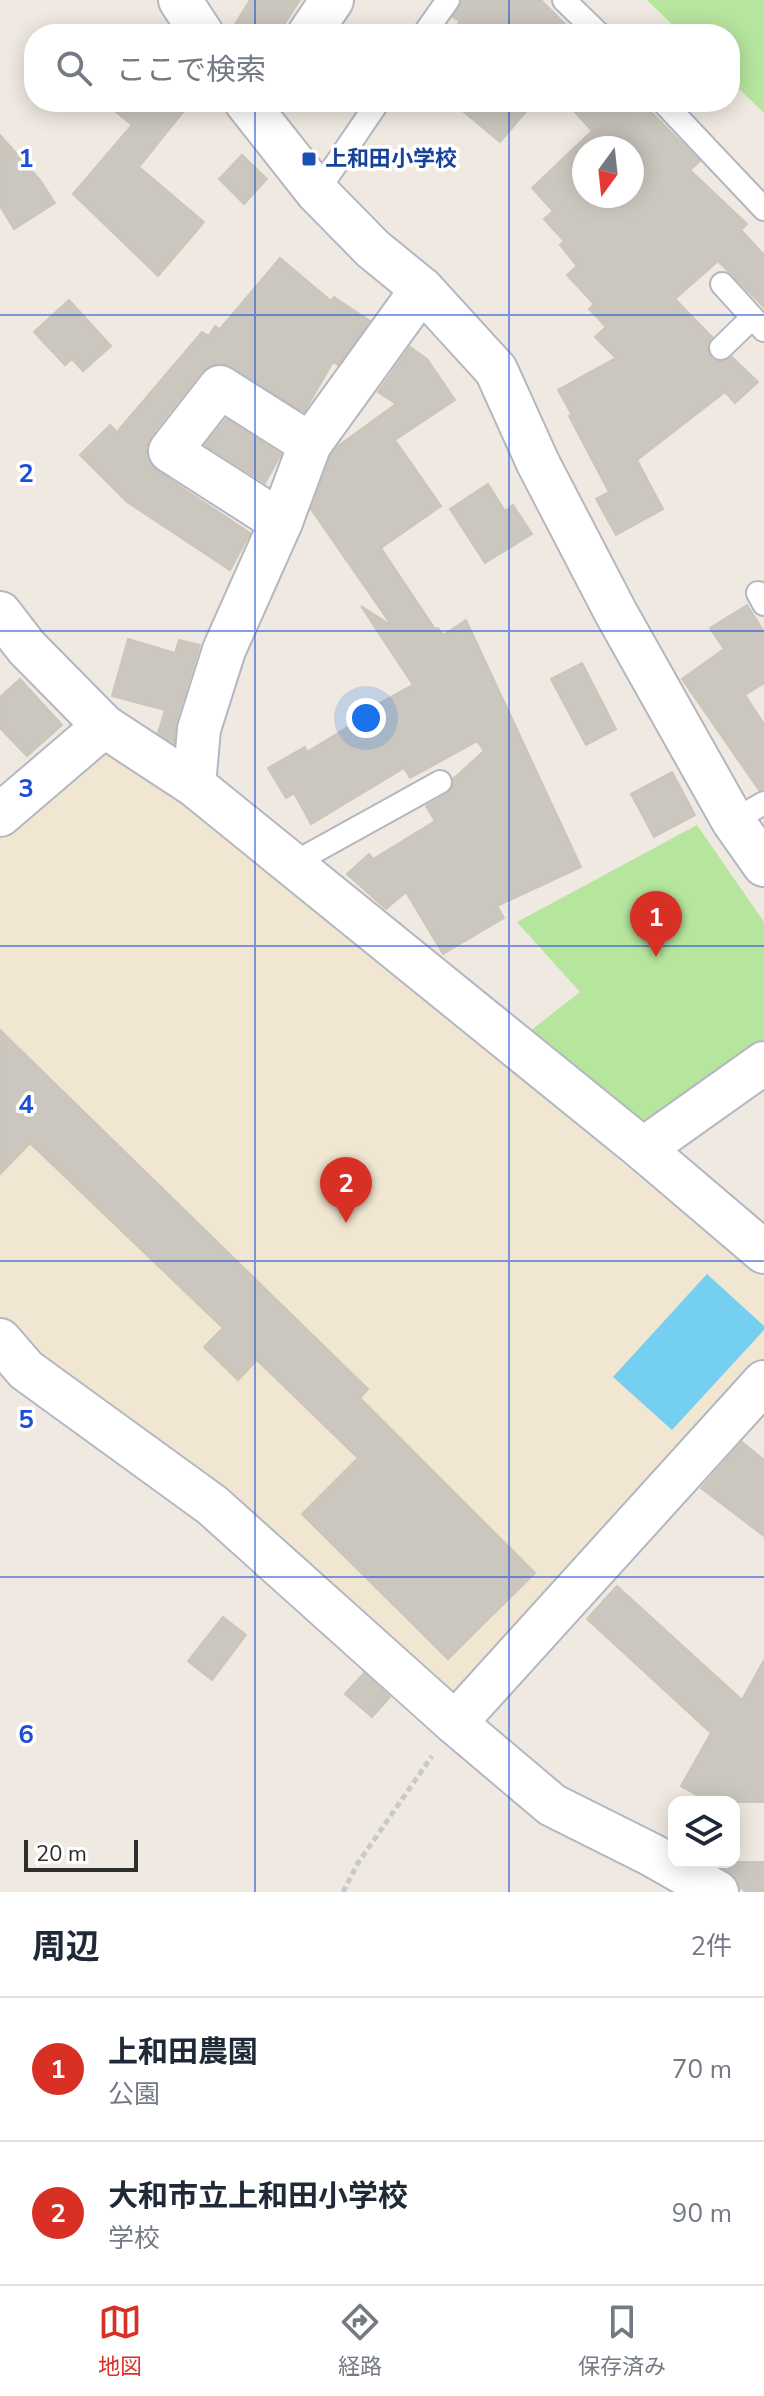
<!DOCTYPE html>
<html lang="ja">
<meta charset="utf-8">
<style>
:root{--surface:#fff;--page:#f2f2f3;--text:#1f2937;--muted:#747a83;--line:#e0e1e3;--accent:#d93025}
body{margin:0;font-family:"Nunito Sans","Noto Sans JP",sans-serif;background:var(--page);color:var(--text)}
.controls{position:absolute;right:24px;bottom:24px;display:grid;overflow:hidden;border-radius:16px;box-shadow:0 4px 20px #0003}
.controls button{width:72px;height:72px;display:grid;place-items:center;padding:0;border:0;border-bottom:2px solid var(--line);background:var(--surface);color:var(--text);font:40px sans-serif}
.compass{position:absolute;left:572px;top:136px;width:72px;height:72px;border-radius:50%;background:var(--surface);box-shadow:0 4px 20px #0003;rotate:195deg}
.scale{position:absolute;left:24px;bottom:20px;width:114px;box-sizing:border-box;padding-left:8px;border:4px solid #2e2e2e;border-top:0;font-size:22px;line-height:28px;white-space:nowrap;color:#2e2e2e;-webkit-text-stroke:6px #fff;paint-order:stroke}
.you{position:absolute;left:366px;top:718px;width:28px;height:28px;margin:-20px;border:6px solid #fff;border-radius:50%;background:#1a73e8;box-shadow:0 0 0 12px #1a73e833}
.badge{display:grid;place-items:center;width:52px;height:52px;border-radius:50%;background:var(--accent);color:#fff;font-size:26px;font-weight:700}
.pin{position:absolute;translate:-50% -66px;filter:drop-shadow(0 2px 4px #0008)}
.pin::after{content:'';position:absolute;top:42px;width:28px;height:24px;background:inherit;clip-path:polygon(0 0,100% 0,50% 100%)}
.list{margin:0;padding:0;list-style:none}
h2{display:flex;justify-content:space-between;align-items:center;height:104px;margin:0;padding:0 32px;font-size:34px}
h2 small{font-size:26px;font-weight:400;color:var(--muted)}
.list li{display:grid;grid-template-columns:52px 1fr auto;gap:24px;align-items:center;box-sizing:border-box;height:144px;padding:0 32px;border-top:2px solid var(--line)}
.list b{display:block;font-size:30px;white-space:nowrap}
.list p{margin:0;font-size:26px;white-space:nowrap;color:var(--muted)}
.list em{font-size:26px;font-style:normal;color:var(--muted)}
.icon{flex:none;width:44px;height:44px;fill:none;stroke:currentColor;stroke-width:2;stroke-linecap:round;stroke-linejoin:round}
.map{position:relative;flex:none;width:764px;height:1892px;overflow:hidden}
.search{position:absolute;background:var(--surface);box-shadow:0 4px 20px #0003;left:24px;right:24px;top:24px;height:88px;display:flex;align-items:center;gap:20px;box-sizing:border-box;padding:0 28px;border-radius:32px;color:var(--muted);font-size:30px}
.sheet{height:392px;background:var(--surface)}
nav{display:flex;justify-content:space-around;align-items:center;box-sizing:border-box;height:112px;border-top:2px solid var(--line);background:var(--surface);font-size:22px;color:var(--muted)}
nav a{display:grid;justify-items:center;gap:4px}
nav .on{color:var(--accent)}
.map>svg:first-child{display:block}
.education{fill:#f0e6d1}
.green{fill:#b6e59e}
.water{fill:#75cff0}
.building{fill:#cbc7bf;stroke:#cbc5ba;stroke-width:2;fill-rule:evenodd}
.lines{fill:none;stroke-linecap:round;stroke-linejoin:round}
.service-casing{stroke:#b4b7c1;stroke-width:26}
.minor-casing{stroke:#b4b7c1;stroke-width:46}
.path{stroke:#c9c9c9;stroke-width:5;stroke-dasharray:6 4;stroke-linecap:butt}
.service{stroke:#fff;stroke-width:22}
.minor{stroke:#fff;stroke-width:42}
.grid{fill:none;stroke:#1d4ed8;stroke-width:2;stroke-opacity:0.55}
.transit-dot{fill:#1a4fb4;stroke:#fff;stroke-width:3}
.labels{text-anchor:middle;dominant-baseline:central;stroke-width:7;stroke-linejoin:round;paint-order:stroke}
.transit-label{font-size:22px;font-weight:bold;fill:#164399;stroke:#fff;text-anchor:start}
.grid-label{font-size:26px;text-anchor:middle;font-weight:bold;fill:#1d4ed8;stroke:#fff;stroke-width:7;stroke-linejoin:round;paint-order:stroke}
</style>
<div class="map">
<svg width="764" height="1892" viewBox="0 0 764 1892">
<rect width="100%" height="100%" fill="#efe9e1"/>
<!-- education -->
<path class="education" d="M 103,732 L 764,1281 L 764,1373 L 467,1705 L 0,1334 L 0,820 Z"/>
<!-- green -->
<g class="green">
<path d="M 647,0 L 764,0 L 764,113 L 730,80 L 730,34 L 682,34 Z"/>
<path d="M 697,825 L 764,922 L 764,1039 L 628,1134 L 521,1038 L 580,992 L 517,922 Z"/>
</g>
<!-- water -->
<path class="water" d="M 707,1274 L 764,1326 L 764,1330 L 672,1430 L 613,1377 Z"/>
<!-- building -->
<g class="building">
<path d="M 250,0 L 300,0 L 278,34 L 229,34 Z"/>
<path d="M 462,0 L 541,0 L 575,34 L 450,34 L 460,21 L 453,17 Z"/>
<path d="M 104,102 L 191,102 L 139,167 L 204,222 L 158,276 L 73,194 L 132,125 Z"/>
<path d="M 452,102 L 534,102 L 500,142 Z"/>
<path d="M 566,102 L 641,102 L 700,161 L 690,170 L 747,224 L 741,230 L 764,255 L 764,307 L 718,261 L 675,299 L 712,337 L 707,345 L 712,358 L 724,362 L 732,357 L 758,382 L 735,403 L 725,392 L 637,460 L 663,509 L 616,535 L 596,499 L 609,492 L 569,416 L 572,415 L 558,390 L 616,358 L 595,337 L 606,327 L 589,309 L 594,304 L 567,275 L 577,266 L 560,245 L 564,241 L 544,219 L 553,211 L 532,188 L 592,131 ZM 584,148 L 632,148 L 632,196 L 584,196 Z"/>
<path d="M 0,135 L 40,180 L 55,203 L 14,229 L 0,206 Z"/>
<path d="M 242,155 L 267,179 L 244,204 L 219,179 Z"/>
<path d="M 280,258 L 331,301 L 334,297 L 370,321 L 338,365 L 333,362 L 304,412 L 233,367 L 222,363 L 211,365 L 201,372 L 151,436 L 146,448 L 148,461 L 157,471 L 250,533 L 230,570 L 127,502 L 80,455 L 110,425 L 117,432 L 202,332 L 209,336 L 215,326 L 220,329 Z"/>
<path d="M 69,300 L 111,346 L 83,371 L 72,359 L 65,365 L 34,332 Z"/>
<path d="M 410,347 L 427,359 L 455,400 L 395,440 L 441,506 L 381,548 L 435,629 L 438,628 L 443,635 L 466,620 L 581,867 L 497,906 L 504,918 L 443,954 L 406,892 L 386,909 L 347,874 L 369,854 L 373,859 L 435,821 L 426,806 L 447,794 L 452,788 L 453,779 L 484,751 L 477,741 L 410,778 L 404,768 L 311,824 L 294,793 L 286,798 L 268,768 L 305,747 L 307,752 L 359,720 L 356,716 L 413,685 L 361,606 L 392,626 L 311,509 L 331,455 L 338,446 L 396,404 L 378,392 Z"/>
<path d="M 226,419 L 281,454 L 265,483 L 205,445 Z"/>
<path d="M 488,484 L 505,511 L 513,505 L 532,534 L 485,563 L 450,509 Z"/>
<path d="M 747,605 L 764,632 L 764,683 L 745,695 L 764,724 L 764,789 L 759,790 L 682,679 L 724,649 L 710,628 Z"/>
<path d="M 128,639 L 175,653 L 179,640 L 200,645 L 176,722 L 174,743 L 158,733 L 165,710 L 112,696 Z"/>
<path d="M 582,663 L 616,729 L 586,745 L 551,679 Z"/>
<path d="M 20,679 L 62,725 L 27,756 L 0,728 L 0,697 Z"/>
<path d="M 672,772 L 695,815 L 654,837 L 631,794 Z"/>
<path d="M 0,1030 L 368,1389 L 360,1398 L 535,1573 L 448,1659 L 302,1514 L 358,1458 L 257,1360 L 238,1380 L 204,1347 L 223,1328 L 30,1143 L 0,1174 Z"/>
<path d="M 742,1442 L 764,1460 L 764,1536 L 701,1488 Z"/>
<path d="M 617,1586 L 742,1700 L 764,1660 L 764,1802 L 710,1802 L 681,1786 L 711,1733 L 587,1619 Z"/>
<path d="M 223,1617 L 246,1635 L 212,1680 L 188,1661 Z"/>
<path d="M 364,1673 L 390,1697 L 372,1717 L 345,1694 Z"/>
<path d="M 713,1862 L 764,1862 L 764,1892 L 747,1892 L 740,1888 L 737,1879 L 730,1872 Z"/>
</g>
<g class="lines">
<!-- service casing -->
<g class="service-casing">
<g id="service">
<path d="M 564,0 L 599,34"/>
<path d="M 424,34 L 448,0"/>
<path d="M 663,102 L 764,209"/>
<path d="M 317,192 L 378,102"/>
<path d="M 722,284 L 764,330"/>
<path d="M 721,348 L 752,318"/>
<path d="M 758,593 L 764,604"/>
<path d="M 733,821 L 764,803"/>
<path d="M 292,864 L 440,782"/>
</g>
</g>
<!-- minor casing -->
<g class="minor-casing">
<g id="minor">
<path d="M 180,0 L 202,34"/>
<path d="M 309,34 L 332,0"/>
<path d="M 246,102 L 317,192 L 373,249 L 422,289 L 496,370 L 538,463 L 616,613 L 733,821 L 764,865"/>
<path d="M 281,522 L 170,451 L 220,387 L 310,444"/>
<path d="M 0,613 L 27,648 L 104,726 L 194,785 L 643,1149 L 764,1252"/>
<path d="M 194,785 L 199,729 L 224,650 L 281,522 L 310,444 L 422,289"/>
<path d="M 0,815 L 104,726"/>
<path d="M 643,1149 L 764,1063"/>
<path d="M 0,1340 L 26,1370 L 212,1505 L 455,1723 L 552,1805 L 652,1855 L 717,1892"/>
<path d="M 455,1723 L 764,1382"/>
</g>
</g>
<!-- path -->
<path class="path" d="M 343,1892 L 358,1863 L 432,1756"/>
<!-- service -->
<use href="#service" class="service"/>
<!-- minor -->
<use href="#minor" class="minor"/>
</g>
<!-- grid -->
<path class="grid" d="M 255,0 L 255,34M 509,0 L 509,34M 255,102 L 255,1892M 509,102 L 509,1892M 0,315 L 764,315M 0,631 L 764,631M 0,946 L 764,946M 0,1261 L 764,1261M 0,1577 L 764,1577"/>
<!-- markers -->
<rect class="transit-dot" x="301" y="151" width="16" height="16" rx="4"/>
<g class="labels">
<!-- transit labels -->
<g class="transit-label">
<text x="325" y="159">上和田小学校</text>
</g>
</g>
<g class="grid-label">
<text x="26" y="167">1</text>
<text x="26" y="482">2</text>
<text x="26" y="797">3</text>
<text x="26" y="1113">4</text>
<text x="26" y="1428">5</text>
<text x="26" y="1743">6</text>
</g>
</svg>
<div class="controls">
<button><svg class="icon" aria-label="layers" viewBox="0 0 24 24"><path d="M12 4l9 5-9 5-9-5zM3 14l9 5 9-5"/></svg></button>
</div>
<svg class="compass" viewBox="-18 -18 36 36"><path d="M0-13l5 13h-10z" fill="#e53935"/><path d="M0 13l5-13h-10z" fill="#747a83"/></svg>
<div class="scale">20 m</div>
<div class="you"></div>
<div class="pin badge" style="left:656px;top:957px">1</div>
<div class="pin badge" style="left:346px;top:1223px">2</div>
<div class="search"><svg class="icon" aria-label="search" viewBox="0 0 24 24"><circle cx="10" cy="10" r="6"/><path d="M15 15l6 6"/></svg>ここで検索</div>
</div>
<section class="sheet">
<h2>周辺<small>2件</small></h2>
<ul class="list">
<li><span class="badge">1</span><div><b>上和田農園</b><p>公園</p></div><em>70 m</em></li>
<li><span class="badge">2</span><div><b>大和市立上和田小学校</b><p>学校</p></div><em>90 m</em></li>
</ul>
</section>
<nav>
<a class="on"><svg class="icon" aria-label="map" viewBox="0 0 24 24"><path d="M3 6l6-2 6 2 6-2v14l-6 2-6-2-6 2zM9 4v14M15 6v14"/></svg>地図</a>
<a><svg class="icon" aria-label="directions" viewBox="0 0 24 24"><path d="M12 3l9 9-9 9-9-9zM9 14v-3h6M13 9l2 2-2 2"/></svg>経路</a>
<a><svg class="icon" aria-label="saved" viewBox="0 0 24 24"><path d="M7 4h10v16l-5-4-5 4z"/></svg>保存済み</a>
</nav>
